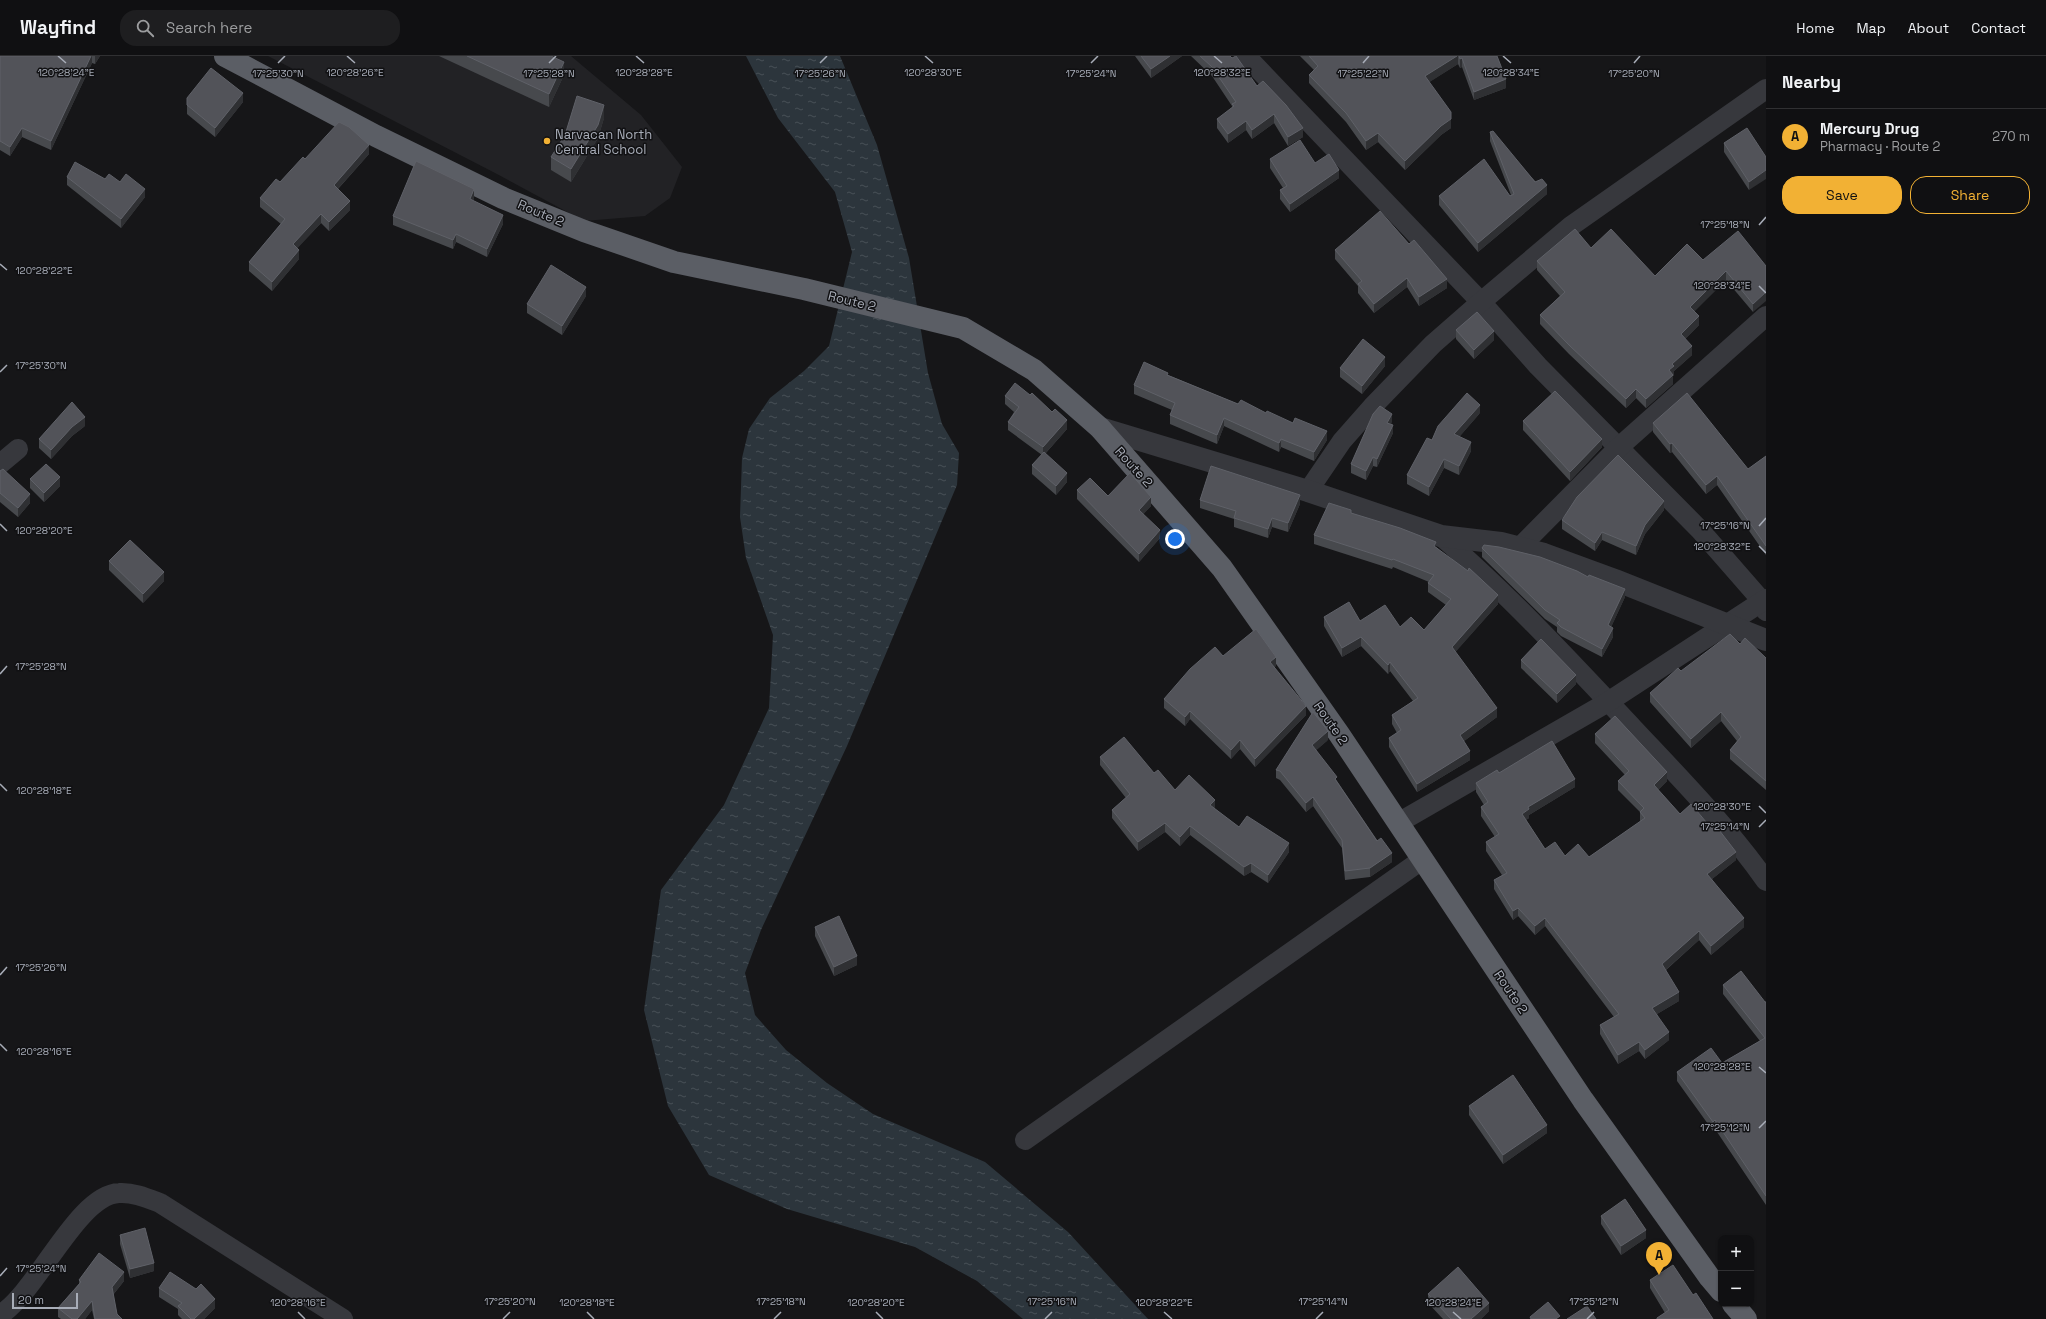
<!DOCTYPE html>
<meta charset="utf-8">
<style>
:root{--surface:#101012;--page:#1e1e20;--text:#f1f3f6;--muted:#9c9d9f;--line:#303032;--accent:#f2b134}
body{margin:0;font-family:"Space Grotesk",sans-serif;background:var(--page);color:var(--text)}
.controls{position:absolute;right:12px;bottom:12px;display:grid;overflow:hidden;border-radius:8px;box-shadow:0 1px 3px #0004}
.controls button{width:36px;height:36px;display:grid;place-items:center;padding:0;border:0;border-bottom:1px solid var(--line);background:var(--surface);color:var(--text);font:20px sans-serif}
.scale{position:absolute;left:12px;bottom:10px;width:66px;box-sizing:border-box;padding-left:4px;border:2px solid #a8adb8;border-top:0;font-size:11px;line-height:14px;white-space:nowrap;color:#a8adb8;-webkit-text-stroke:3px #111113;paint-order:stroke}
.you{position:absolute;left:1175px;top:483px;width:14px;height:14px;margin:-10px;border:3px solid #fff;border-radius:50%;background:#1a73e8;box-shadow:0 0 0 6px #1a73e833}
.badge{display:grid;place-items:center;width:26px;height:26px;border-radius:50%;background:var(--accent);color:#111;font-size:13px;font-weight:700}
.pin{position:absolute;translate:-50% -33px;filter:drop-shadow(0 1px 2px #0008)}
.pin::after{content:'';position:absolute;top:21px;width:14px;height:12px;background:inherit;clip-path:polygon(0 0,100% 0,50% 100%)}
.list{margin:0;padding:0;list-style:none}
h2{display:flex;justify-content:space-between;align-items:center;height:52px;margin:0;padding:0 16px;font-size:17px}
h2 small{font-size:13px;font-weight:400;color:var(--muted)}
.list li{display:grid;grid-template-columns:26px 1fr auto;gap:12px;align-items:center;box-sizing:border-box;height:56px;padding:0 16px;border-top:1px solid var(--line)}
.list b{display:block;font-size:15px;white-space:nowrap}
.list p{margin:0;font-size:13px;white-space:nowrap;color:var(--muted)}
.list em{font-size:13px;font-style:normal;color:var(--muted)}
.actions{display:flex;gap:8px;padding:12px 16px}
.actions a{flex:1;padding:9px 0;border:1px solid var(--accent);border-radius:16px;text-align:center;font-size:14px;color:var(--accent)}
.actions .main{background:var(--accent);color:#111}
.icon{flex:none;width:22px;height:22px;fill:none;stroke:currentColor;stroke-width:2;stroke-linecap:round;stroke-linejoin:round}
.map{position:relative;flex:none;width:1766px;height:1263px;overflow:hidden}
header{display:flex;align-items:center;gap:24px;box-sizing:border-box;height:56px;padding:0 20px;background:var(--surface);border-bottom:1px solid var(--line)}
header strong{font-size:19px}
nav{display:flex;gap:22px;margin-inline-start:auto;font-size:14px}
.search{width:280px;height:36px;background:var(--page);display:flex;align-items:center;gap:10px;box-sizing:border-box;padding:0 14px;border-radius:16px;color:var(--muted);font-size:15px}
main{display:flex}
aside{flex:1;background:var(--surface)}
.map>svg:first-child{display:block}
.built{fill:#222225}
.water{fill:url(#water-ripples)}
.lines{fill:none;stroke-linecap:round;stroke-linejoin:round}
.minor{stroke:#37383d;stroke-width:20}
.tertiary{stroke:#37383d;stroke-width:22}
.trunk{stroke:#5b5e65;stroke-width:22}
.wall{fill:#47494d}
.shaded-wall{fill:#2f3033}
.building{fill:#525359;stroke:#5f6168}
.ticks{fill:none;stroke:#a8adb8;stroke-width:1.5}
.poi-dot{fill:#f2b134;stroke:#111113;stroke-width:1.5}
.labels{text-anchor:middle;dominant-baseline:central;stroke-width:3;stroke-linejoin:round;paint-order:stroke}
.poi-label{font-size:13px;fill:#a8adb8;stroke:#111113;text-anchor:start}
.street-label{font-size:13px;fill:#a8adb8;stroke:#111113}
.ticks-label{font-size:10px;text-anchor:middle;fill:#a8adb8;stroke:#111113;stroke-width:3;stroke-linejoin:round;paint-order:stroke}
</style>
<header>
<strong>Wayfind</strong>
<div class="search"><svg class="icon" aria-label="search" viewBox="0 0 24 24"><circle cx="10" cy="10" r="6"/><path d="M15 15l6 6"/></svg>Search here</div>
<nav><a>Home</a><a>Map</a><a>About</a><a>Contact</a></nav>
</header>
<main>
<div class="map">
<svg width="1766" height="1263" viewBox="0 0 1766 1263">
<defs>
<pattern id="water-ripples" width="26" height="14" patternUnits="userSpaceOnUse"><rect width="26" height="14" fill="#2c353c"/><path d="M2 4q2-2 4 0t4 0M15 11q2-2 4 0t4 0" fill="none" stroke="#485056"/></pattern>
</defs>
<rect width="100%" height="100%" fill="#161618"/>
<!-- built -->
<path class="built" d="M 268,0 L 571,0 L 641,59 L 682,111 L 670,142 L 645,160 L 584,165 L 497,118 Z"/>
<!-- water -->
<path class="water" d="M 746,0 L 840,0 L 877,89 L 909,202 L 928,317 L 942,368 L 959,397 L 957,429 L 847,690 L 761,874 L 745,917 L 755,959 L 786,994 L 827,1027 L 873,1058 L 985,1106 L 1068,1176 L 1148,1263 L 1023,1263 L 977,1225 L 915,1191 L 787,1153 L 709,1119 L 668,1050 L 644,954 L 661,834 L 724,749 L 769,652 L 773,579 L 746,502 L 740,461 L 742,402 L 749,373 L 770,342 L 804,315 L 829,290 L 852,196 L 835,136 L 778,62 Z"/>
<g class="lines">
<!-- minor -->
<g class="minor">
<path d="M 1246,0 L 1481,246 L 1538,310 L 1700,474 L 1762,545 L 1766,555"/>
<path d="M 0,408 L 18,393"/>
<path d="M 1308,435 L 1342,385 L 1372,351 L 1433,288 L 1481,246 L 1571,170 L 1766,33"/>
<path d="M 1441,480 C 1509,539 1571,606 1633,672 C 1678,720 1729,772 1766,825"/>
<path d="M 1520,491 L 1618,392 L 1766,260"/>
<path d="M 1398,767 L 1608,646 L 1766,543"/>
<path d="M 1025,1084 L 1423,803"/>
<path d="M 0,1259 C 38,1235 77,1139 119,1137 C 133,1136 147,1142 160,1147 L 343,1263"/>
</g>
<!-- tertiary -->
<path class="tertiary" d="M 1100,372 L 1308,435 L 1441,480 L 1501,487 L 1544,498 L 1615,524 L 1766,584"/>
<!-- trunk -->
<g class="trunk">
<path d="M 225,0 L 376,80 L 503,142 L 584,175 L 674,206 L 804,233 L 963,272 L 1034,314 L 1100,372 L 1222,512 L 1339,678 L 1583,1044 L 1710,1222 L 1721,1235"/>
<path d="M 1733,1248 L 1746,1263"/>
</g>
</g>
<!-- wall -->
<g class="wall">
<path d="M 0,0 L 100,0 L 95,8 L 92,7 L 51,94 L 22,81 L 10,100 L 0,94 Z"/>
<path d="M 439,0 L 551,0 L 564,19 L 549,51 Z"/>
<path d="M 1135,0 L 1182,0 L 1151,22 Z"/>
<path d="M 1191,0 L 1230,0 L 1303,81 L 1288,90 L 1274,67 L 1252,83 L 1246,74 L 1228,87 L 1217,72 L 1217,63 L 1232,52 L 1232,50 L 1212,20 Z"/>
<path d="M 1300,0 L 1497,0 L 1506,32 L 1474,44 L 1462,11 L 1460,12 L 1458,8 L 1429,26 L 1451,72 L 1441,79 L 1405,114 L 1378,86 L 1366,94 L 1346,66 L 1309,27 L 1309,19 L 1314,14 Z"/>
<path d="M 187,42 L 243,46 L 215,81 L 187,58 Z"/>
<path d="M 604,62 L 598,82 L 571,126 L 551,114 L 551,101 Z"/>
<path d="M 1490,76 L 1547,138 L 1478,196 L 1439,149 L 1439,140 L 1511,139 L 1490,85 Z"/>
<path d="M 1724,87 L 1766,101 L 1749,134 L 1724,96 Z"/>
<path d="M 369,98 L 338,133 L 350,154 L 329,175 L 321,167 L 297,192 L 299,203 L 272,235 L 249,215 L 249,206 L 281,168 L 260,151 L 260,142 L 280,126 L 305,103 Z"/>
<path d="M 1270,103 L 1339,122 L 1290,156 L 1280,143 L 1280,134 L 1283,132 L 1270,112 Z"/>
<path d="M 67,121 L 105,123 L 120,126 L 145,141 L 121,172 L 67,129 Z"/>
<path d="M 474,142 L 473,145 L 503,168 L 487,201 L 456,186 L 453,193 L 393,169 L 393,160 Z"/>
<path d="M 1409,188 L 1447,232 L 1419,250 L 1407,231 L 1374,257 L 1358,237 L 1358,230 L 1335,203 L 1335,194 Z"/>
<path d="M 1591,192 L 1655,220 L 1703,204 L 1766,210 L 1753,256 L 1726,224 L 1694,255 L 1699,269 L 1685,283 L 1692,299 L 1674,315 L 1674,319 L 1673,320 L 1673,328 L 1646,352 L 1636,342 L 1626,352 L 1569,298 L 1540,268 L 1540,259 L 1560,240 L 1537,214 L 1537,205 Z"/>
<path d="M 586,240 L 562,279 L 527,257 L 527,248 Z"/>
<path d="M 1456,274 L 1494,284 L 1474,303 L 1456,283 Z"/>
<path d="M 1385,310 L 1362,338 L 1340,321 L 1340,312 Z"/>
<path d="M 1168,319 L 1238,348 L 1266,357 L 1327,384 L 1314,405 L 1281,391 L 1279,396 L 1224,370 L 1217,388 L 1170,368 L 1170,359 L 1172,354 L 1134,338 L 1134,329 Z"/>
<path d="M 1005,340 L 1052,356 L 1067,373 L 1045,398 L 1067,426 L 1056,439 L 1032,418 L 1032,409 L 1042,399 L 1008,374 L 1008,366 L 1014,356 L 1005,348 Z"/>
<path d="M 1480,357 L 1459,381 L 1471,395 L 1459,419 L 1444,412 L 1429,440 L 1407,428 L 1407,419 L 1432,384 Z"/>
<path d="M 1523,365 L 1602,391 L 1570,425 L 1523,374 Z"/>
<path d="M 1392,366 L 1391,368 L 1393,377 L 1377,411 L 1373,410 L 1366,424 L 1351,417 L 1351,408 Z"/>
<path d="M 1653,367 L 1748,413 L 1766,400 L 1766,499 L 1717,429 L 1706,438 L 1672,396 L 1670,397 L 1653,376 Z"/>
<path d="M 85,370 L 72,380 L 51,403 L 39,392 L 39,383 Z"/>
<path d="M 0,415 L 30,447 L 18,461 L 0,446 Z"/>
<path d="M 30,423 L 60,430 L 44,446 L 30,432 Z"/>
<path d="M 1077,434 L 1108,440 L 1151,450 L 1143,458 L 1160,482 L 1139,506 L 1077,443 Z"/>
<path d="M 1200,444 L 1300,448 L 1288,476 L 1272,471 L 1268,482 L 1234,471 L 1234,463 L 1200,452 Z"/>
<path d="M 1664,454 L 1645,478 L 1636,499 L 1602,484 L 1595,495 L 1562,473 L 1562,464 Z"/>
<path d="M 1351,457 L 1436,491 L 1498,548 L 1455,596 L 1497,661 L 1464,685 L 1470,704 L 1417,736 L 1389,691 L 1389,682 L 1397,677 L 1392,668 L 1392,659 L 1413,645 L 1390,615 L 1388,618 L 1361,590 L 1342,601 L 1324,570 L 1324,561 L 1360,565 L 1400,571 L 1424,574 L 1446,549 L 1428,536 L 1428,527 L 1429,526 L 1393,511 L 1392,513 L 1314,488 L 1314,479 Z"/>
<path d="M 1482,492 L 1588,521 L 1625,541 L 1611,571 L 1613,581 L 1602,601 L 1561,580 L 1557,576 L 1557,571 L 1545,563 L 1482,501 Z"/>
<path d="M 109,505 L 164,525 L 143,547 L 109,514 Z"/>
<path d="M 1223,600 L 1276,610 L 1274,611 L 1306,659 L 1255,711 L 1240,693 L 1231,703 L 1190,663 L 1185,670 L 1164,652 L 1164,643 Z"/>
<path d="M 1766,602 L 1766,734 L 1730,703 L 1730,694 L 1737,685 L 1721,665 L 1691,692 L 1650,646 L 1650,637 L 1681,615 Z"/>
<path d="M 1521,604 L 1576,628 L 1557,647 L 1521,612 Z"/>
<path d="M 1595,678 L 1667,725 L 1658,734 L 1680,758 L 1736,804 L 1712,823 L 1744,871 L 1711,899 L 1699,884 L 1666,914 L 1679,945 L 1657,958 L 1669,984 L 1645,1003 L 1639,995 L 1618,1008 L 1600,978 L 1600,969 L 1614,961 L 1545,870 L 1535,879 L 1518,860 L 1513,864 L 1494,833 L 1494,824 L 1502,819 L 1486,795 L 1486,786 L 1495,781 L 1481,760 L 1481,751 L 1484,749 L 1476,736 L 1476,727 L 1499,717 L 1575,731 L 1529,759 L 1529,762 L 1526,764 L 1545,793 L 1565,800 L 1589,801 L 1640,766 L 1640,756 L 1618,734 L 1618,725 L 1625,719 L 1595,687 Z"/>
<path d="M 1328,684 L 1316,694 L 1392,806 L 1370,821 L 1345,824 L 1342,792 L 1313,750 L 1306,756 L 1280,724 L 1276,722 L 1276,714 Z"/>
<path d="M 1100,701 L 1154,717 L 1175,734 L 1215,753 L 1239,771 L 1289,796 L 1268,827 L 1251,816 L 1244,820 L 1190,779 L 1180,790 L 1165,776 L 1138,795 L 1112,762 L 1112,754 L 1126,742 L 1100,709 Z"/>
<path d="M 815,871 L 857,909 L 834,920 L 815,880 Z"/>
<path d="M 1723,929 L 1765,946 L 1766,946 L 1766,1149 L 1715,1073 L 1713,1075 L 1677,1025 L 1677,1016 L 1722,1007 L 1760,985 L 1723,938 Z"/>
<path d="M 1469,1050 L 1547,1077 L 1503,1108 L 1469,1059 Z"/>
<path d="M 1601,1160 L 1646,1182 L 1621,1199 L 1601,1168 Z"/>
<path d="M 120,1179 L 154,1215 L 130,1222 L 120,1188 Z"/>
<path d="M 79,1224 L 124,1225 L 113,1239 L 117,1258 L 122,1263 L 94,1263 L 92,1254 L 85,1263 L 61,1263 L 58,1261 L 58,1252 L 79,1228 Z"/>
<path d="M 1650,1224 L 1693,1239 L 1713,1263 L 1657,1263 L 1657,1262 L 1665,1257 L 1650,1232 Z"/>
<path d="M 159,1232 L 215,1252 L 204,1263 L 182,1263 L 178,1259 L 178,1253 L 159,1241 Z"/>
<path d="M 1428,1238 L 1489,1255 L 1481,1263 L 1443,1263 L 1428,1247 Z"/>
</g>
<!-- shaded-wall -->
<g class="shaded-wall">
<path d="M 91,0 L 92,0 L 92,7 L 51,94 L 51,85 Z"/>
<path d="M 95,0 L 100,0 L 95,8 Z"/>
<path d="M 1170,0 L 1182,0 L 1151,22 L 1151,13 Z"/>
<path d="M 1457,0 L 1458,0 L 1458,8 L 1425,29 L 1425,20 Z"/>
<path d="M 1462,2 L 1462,11 L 1460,12 L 1460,3 Z"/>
<path d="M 564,6 L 564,19 L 549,51 L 549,38 Z"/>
<path d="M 1506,23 L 1506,32 L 1474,44 L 1474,36 Z"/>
<path d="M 243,37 L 243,46 L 215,81 L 215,72 Z"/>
<path d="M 604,49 L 604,62 L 598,82 L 571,126 L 571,113 Z"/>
<path d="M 1274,58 L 1274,67 L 1252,83 L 1252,74 Z"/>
<path d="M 1451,63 L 1451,72 L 1441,79 L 1405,114 L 1405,105 L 1441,70 Z"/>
<path d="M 1246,65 L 1246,74 L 1228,87 L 1228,78 Z"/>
<path d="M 22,72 L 22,81 L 10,100 L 10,91 Z"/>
<path d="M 1303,72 L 1303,81 L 1288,90 L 1288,81 Z"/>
<path d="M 1378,77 L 1378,86 L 1366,94 L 1366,85 Z"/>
<path d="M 369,89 L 369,98 L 334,137 L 334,129 Z"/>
<path d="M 1339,114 L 1339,122 L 1290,156 L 1290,148 Z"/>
<path d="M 1766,114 L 1766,123 L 1749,134 L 1749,126 Z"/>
<path d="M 1547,129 L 1547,138 L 1478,196 L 1478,187 Z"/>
<path d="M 145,133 L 145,141 L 121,172 L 121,163 Z"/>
<path d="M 474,133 L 474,142 L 470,152 L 470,143 Z"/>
<path d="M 350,145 L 350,154 L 329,175 L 329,166 Z"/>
<path d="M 321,158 L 321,167 L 293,197 L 293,188 Z"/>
<path d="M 503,159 L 503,168 L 487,201 L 487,193 Z"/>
<path d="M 456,178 L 456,186 L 453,193 L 453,184 Z"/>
<path d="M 299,194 L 299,203 L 272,235 L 272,226 Z"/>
<path d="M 1726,215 L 1726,224 L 1690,260 L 1690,251 Z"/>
<path d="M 1407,222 L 1407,231 L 1374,257 L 1374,248 Z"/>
<path d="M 1447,223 L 1447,232 L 1419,250 L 1419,241 Z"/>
<path d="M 586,231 L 586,240 L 562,279 L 562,270 Z"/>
<path d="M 1766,236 L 1766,245 L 1753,256 L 1753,248 Z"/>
<path d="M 1699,260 L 1699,269 L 1681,287 L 1681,278 Z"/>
<path d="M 1494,275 L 1494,284 L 1474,303 L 1474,294 Z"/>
<path d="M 1692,290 L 1692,299 L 1674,315 L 1674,319 L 1673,320 L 1673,328 L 1646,352 L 1646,343 L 1669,314 L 1672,308 Z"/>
<path d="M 1385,301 L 1385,310 L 1362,338 L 1362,330 Z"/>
<path d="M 1636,333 L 1636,342 L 1626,352 L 1626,343 Z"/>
<path d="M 1480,349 L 1480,357 L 1454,387 L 1454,378 Z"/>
<path d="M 1392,358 L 1392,366 L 1387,375 L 1387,367 Z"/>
<path d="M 85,361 L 85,370 L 72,380 L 51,403 L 51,394 L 72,371 Z"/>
<path d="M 1224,362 L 1224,370 L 1217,388 L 1217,379 Z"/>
<path d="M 1067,364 L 1067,373 L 1043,400 L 1043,391 Z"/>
<path d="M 1393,369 L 1393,377 L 1377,411 L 1377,403 Z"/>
<path d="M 1327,375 L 1327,384 L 1314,405 L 1314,396 Z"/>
<path d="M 1281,383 L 1281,391 L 1279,396 L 1279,387 Z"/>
<path d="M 1602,383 L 1602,391 L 1570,425 L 1570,416 Z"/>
<path d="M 1471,386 L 1471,395 L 1459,419 L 1459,410 Z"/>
<path d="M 1672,387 L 1672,396 L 1670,397 L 1670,388 Z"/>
<path d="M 1373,401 L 1373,410 L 1366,424 L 1366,415 Z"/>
<path d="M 1444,403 L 1444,412 L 1429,440 L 1429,431 Z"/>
<path d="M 1067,417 L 1067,426 L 1056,439 L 1056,430 Z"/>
<path d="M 1717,420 L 1717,429 L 1706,438 L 1706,429 Z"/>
<path d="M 60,421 L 60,430 L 44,446 L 44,437 Z"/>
<path d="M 30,438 L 30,447 L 18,461 L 18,452 Z"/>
<path d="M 1300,439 L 1300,448 L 1288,476 L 1288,467 Z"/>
<path d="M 1151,441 L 1151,450 L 1139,463 L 1139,454 Z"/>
<path d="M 1664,445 L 1664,454 L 1645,478 L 1636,499 L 1636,490 L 1645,469 Z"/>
<path d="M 1272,462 L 1272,471 L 1268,482 L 1268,473 Z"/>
<path d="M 1160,474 L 1160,482 L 1139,506 L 1139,498 Z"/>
<path d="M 1602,476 L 1602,484 L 1595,495 L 1595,487 Z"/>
<path d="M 164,516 L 164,525 L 143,547 L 143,538 Z"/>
<path d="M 1625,533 L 1625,541 L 1608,578 L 1608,569 Z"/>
<path d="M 1498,539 L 1498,548 L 1452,600 L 1452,591 Z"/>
<path d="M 1613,572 L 1613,581 L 1602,601 L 1602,593 Z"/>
<path d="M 1361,581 L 1361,590 L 1342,601 L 1342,592 Z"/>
<path d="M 1276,601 L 1276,610 L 1270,614 L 1270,606 Z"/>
<path d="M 1390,606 L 1390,615 L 1388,618 L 1388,609 Z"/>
<path d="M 1576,619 L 1576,628 L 1557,647 L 1557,638 Z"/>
<path d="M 1306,650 L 1306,659 L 1255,711 L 1255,703 Z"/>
<path d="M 1497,652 L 1497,661 L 1460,688 L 1460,679 Z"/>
<path d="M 1190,655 L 1190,663 L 1185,670 L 1185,661 Z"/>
<path d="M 1721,656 L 1721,665 L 1691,692 L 1691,683 Z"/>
<path d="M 1328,675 L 1328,684 L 1312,698 L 1312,689 Z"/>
<path d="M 1240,684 L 1240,693 L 1231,703 L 1231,694 Z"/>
<path d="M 1470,695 L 1470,704 L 1417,736 L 1417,728 Z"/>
<path d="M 1667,716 L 1667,725 L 1654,738 L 1654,729 Z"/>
<path d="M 1575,723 L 1575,731 L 1529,759 L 1529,762 L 1522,767 L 1522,758 L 1528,751 Z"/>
<path d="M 1313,741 L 1313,750 L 1306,756 L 1306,747 Z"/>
<path d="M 1215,744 L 1215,753 L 1210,749 Z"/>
<path d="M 1165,767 L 1165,776 L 1138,795 L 1138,786 Z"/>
<path d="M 1190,770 L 1190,779 L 1180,790 L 1180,781 Z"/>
<path d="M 1289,787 L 1289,796 L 1268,827 L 1268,819 Z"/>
<path d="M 1736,796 L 1736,804 L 1707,827 L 1707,818 Z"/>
<path d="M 1392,797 L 1392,806 L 1370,821 L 1370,812 Z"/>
<path d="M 1251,807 L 1251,816 L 1244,820 L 1244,811 Z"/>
<path d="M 1518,852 L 1518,860 L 1513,864 L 1513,855 Z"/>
<path d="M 1545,862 L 1545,870 L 1535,879 L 1535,870 Z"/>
<path d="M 1744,862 L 1744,871 L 1711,899 L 1711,890 Z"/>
<path d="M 1699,875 L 1699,884 L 1662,917 L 1662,908 Z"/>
<path d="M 857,900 L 857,909 L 834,920 L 834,911 Z"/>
<path d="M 1679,936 L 1679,945 L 1652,961 L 1652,952 Z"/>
<path d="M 1669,976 L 1669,984 L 1645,1003 L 1645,994 Z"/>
<path d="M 1639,986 L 1639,995 L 1618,1008 L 1618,999 Z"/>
<path d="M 1715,1064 L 1715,1073 L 1713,1075 L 1713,1066 Z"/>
<path d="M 1547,1069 L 1547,1077 L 1503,1108 L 1503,1099 Z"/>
<path d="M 1646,1174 L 1646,1182 L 1621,1199 L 1621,1190 Z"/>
<path d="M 154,1207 L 154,1215 L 130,1222 L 130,1213 Z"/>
<path d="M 124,1216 L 124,1225 L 112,1240 L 112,1231 Z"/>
<path d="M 215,1243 L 215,1252 L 204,1263 L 194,1263 Z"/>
<path d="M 92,1245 L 92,1254 L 85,1263 L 77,1263 Z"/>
<path d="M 1489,1247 L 1489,1255 L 1481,1263 L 1471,1263 Z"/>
</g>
<!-- building -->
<g class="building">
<path d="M 0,0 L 91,0 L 51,85 L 22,72 L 10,91 L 0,85 Z"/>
<path d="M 467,0 L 551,0 L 564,6 L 549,38 Z"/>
<path d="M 1141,0 L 1170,0 L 1151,13 Z"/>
<path d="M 1200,0 L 1230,0 L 1232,2 L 1236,0 L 1257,30 L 1263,25 L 1286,49 L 1303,72 L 1288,81 L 1274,58 L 1252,74 L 1246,65 L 1228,78 L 1217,63 L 1234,50 L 1232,48 L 1236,46 L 1212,11 Z"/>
<path d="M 1309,0 L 1457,0 L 1425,20 L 1451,56 L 1451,63 L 1441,70 L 1405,105 L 1378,77 L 1366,85 L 1346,57 L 1309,19 L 1318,10 Z"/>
<path d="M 1459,0 L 1497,0 L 1506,23 L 1474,36 L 1462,2 L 1460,3 Z"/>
<path d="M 211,12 L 243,37 L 215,72 L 187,49 L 187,42 Z"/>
<path d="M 577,40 L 604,49 L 598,69 L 571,113 L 551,101 L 565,79 Z"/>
<path d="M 339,66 L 349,71 L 369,89 L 334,129 L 350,145 L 329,166 L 321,158 L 293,188 L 299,194 L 272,226 L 249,206 L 285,163 L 260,142 L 276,123 L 280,126 L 303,101 L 305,103 Z"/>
<path d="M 1747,72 L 1766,101 L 1766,114 L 1749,126 L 1724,87 Z"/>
<path d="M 1493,75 L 1535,126 L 1542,123 L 1547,129 L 1478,187 L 1439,140 L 1484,103 L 1510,140 L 1514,138 L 1490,76 Z"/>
<path d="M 1300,84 L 1315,107 L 1329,98 L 1339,114 L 1290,148 L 1280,134 L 1287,130 L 1270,103 Z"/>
<path d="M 416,105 L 474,133 L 470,143 L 503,159 L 487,193 L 456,178 L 453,184 L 393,160 Z"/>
<path d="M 75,106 L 105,123 L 109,118 L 120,126 L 126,118 L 145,133 L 121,163 L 67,121 Z"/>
<path d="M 1380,155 L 1409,188 L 1414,184 L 1447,223 L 1419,241 L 1407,222 L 1374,248 L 1358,228 L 1362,225 L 1335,194 Z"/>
<path d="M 1575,173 L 1591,192 L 1611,173 L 1655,220 L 1687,188 L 1703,204 L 1738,175 L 1766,210 L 1766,236 L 1753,248 L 1726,215 L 1690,251 L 1699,260 L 1681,278 L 1692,290 L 1672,308 L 1674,310 L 1669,314 L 1673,319 L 1646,343 L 1636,333 L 1626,343 L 1569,289 L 1540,259 L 1565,236 L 1537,205 Z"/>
<path d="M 551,209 L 586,231 L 562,270 L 527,248 Z"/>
<path d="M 1477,256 L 1494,275 L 1474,294 L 1456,274 Z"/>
<path d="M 1363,283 L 1385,301 L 1362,330 L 1340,312 Z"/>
<path d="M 1144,306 L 1168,317 L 1167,319 L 1238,348 L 1241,344 L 1266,357 L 1267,355 L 1293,367 L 1295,362 L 1327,375 L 1314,396 L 1281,383 L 1279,387 L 1224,362 L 1217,379 L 1170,359 L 1175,347 L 1134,329 Z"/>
<path d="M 1015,327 L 1030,339 L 1032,337 L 1052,356 L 1055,353 L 1067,364 L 1043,391 L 1008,366 L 1019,351 L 1005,340 Z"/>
<path d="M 1555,335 L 1602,383 L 1570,416 L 1523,365 Z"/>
<path d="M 1467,337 L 1480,349 L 1454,378 L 1471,386 L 1459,410 L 1444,403 L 1429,431 L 1407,419 L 1427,382 L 1432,384 L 1438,370 Z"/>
<path d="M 1687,337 L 1748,413 L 1766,400 L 1766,490 L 1717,420 L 1706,429 L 1672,387 L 1670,388 L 1653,367 Z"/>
<path d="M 72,346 L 85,361 L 72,371 L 51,394 L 39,383 Z"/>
<path d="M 1380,350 L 1392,358 L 1387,367 L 1393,369 L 1377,403 L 1373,401 L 1366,415 L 1351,408 L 1373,358 Z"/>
<path d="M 1044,396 L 1067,417 L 1056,430 L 1032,409 Z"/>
<path d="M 1618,399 L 1664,445 L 1645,469 L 1636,490 L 1602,476 L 1595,487 L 1562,464 L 1577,441 Z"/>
<path d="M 46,408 L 60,421 L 44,437 L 30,423 Z"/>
<path d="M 1211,410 L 1300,439 L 1288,467 L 1272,462 L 1268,473 L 1234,462 L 1236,455 L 1200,444 Z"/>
<path d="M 3,413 L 30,438 L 18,452 L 0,437 L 0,415 Z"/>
<path d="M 1130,417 L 1151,441 L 1139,454 L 1160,474 L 1139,498 L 1077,434 L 1090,422 L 1108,440 Z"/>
<path d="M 1329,447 L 1351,454 L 1351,457 L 1400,472 L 1436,486 L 1434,490 L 1468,515 L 1469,512 L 1498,539 L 1452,591 L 1497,652 L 1460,679 L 1470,695 L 1417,728 L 1389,682 L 1401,674 L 1392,659 L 1418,642 L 1390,606 L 1388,609 L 1361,581 L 1342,592 L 1324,561 L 1349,546 L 1360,565 L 1385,549 L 1400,571 L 1411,561 L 1424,574 L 1451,543 L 1428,527 L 1434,519 L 1393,503 L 1392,504 L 1314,479 Z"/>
<path d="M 130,484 L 164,516 L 143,538 L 109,505 Z"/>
<path d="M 1484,489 L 1499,491 L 1540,501 L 1577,515 L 1588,521 L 1589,519 L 1625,533 L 1608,569 L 1613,572 L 1602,593 L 1561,571 L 1557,567 L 1560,564 L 1545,554 L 1482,492 Z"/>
<path d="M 1256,573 L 1276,601 L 1270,606 L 1306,650 L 1255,703 L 1240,684 L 1231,694 L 1190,655 L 1185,661 L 1164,643 L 1190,613 L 1215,591 L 1223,600 Z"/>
<path d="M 1730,578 L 1740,588 L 1745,582 L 1766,602 L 1766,725 L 1730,694 L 1741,681 L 1721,656 L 1691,683 L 1650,637 L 1678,612 L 1681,615 Z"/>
<path d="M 1541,583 L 1576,619 L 1557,638 L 1521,604 Z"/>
<path d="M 1313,656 L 1328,675 L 1312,689 L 1337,721 L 1335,723 L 1377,785 L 1381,782 L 1392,797 L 1370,812 L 1345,815 L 1342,784 L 1313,741 L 1306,747 L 1280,715 L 1276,714 Z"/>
<path d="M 1615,660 L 1667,716 L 1654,729 L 1680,758 L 1691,748 L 1712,773 L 1716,770 L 1736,796 L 1707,818 L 1744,862 L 1711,890 L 1699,875 L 1662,908 L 1679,936 L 1652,952 L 1669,976 L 1645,994 L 1639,986 L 1618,999 L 1600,969 L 1619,958 L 1545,862 L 1535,870 L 1518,852 L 1513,855 L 1494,824 L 1507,817 L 1486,786 L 1499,778 L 1481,751 L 1488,746 L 1476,727 L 1497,714 L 1499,717 L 1552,685 L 1575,723 L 1528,751 L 1529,753 L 1522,758 L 1545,793 L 1555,786 L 1565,800 L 1578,788 L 1589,801 L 1645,762 L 1640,756 L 1644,752 L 1618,725 L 1629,715 L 1595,678 Z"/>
<path d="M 1124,681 L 1154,717 L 1158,714 L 1175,734 L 1189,719 L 1215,744 L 1210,749 L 1239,771 L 1247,760 L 1289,787 L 1268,819 L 1251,807 L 1244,811 L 1190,770 L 1180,781 L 1165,767 L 1138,786 L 1112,754 L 1130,738 L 1100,701 Z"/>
<path d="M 839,860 L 857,900 L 834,911 L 815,871 Z"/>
<path d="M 1741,915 L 1765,946 L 1766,946 L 1766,1140 L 1715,1064 L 1713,1066 L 1677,1016 L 1711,992 L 1722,1007 L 1765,982 L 1723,929 Z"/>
<path d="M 1513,1019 L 1547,1069 L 1503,1099 L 1469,1050 Z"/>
<path d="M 1625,1143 L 1646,1174 L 1621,1190 L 1601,1160 Z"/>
<path d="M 145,1172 L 154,1207 L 130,1213 L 120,1179 Z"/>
<path d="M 99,1197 L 124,1216 L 112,1231 L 117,1258 L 122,1263 L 95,1263 L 92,1245 L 77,1263 L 72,1263 L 58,1252 L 81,1226 L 79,1224 Z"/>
<path d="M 1673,1209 L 1693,1239 L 1696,1237 L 1713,1263 L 1657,1263 L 1657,1262 L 1669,1254 L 1650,1224 Z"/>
<path d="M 1458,1211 L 1489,1247 L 1471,1263 L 1451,1263 L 1428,1238 Z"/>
<path d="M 170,1216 L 196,1233 L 201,1228 L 215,1243 L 194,1263 L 191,1263 L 178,1250 L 182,1247 L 159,1232 Z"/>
<path d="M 1548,1246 L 1560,1260 L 1556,1263 L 1531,1263 L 1530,1261 Z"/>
<path d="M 1587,1250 L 1596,1263 L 1567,1263 Z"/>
</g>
<!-- ticks -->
<path class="ticks" d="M 58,0 L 66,7M 347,0 L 355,7M 636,0 L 644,7M 925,0 L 933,7M 1214,0 L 1222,7M 1503,0 L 1511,7M 278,7 L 285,0M 549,7 L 556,0M 820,7 L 827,0M 1091,7 L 1098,0M 1363,7 L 1369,0M 1634,7 L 1640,0M 1759,169 L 1766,161M 0,208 L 7,214M 1759,230 L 1766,237M 0,316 L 7,309M 0,468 L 7,475M 1759,470 L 1766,462M 1759,490 L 1766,497M 0,618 L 7,610M 0,728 L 7,735M 1759,750 L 1766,757M 1759,771 L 1766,764M 0,919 L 7,911M 0,988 L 7,995M 1759,1011 L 1766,1017M 1759,1072 L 1766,1065M 0,1220 L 7,1212M 298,1256 L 305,1263M 587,1256 L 594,1263M 876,1256 L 883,1263M 1164,1256 L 1172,1263M 1453,1256 L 1461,1263M 503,1263 L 510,1256M 774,1263 L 781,1256M 1045,1263 L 1052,1256M 1316,1263 L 1323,1256M 1587,1263 L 1594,1256"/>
<!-- markers -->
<circle class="poi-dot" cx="547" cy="85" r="4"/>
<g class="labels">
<!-- poi labels -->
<g class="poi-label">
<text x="555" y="78">Narvacan North<tspan x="555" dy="15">Central School</tspan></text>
</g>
<!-- street labels -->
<g class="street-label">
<text transform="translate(541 157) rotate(23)">Route 2</text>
<text transform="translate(852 245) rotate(14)">Route 2</text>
<text transform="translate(1134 411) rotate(48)">Route 2</text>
<text transform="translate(1331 667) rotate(55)">Route 2</text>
<text transform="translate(1511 936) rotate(56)">Route 2</text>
</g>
</g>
<g class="ticks-label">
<text x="66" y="20">120°28'24"E</text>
<text x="355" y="20">120°28'26"E</text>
<text x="644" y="20">120°28'28"E</text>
<text x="933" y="20">120°28'30"E</text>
<text x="1222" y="20">120°28'32"E</text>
<text x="1511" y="20">120°28'34"E</text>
<text x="820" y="21">17°25'26"N</text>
<text x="278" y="21">17°25'30"N</text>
<text x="549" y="21">17°25'28"N</text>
<text x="1091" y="21">17°25'24"N</text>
<text x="1363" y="21">17°25'22"N</text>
<text x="1634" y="21">17°25'20"N</text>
<text x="1725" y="172">17°25'18"N</text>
<text x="44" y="218">120°28'22"E</text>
<text x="1722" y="233">120°28'34"E</text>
<text x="41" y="313">17°25'30"N</text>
<text x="1725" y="473">17°25'16"N</text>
<text x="44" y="478">120°28'20"E</text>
<text x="1722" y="494">120°28'32"E</text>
<text x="41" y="614">17°25'28"N</text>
<text x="44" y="738">120°28'18"E</text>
<text x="1722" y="754">120°28'30"E</text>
<text x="1725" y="774">17°25'14"N</text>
<text x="41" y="915">17°25'26"N</text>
<text x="44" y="999">120°28'16"E</text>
<text x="1722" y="1014">120°28'28"E</text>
<text x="1725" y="1075">17°25'12"N</text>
<text x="41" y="1216">17°25'24"N</text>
<text x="510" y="1249">17°25'20"N</text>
<text x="781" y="1249">17°25'18"N</text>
<text x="1052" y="1249">17°25'16"N</text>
<text x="1323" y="1249">17°25'14"N</text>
<text x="1594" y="1249">17°25'12"N</text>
<text x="298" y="1250">120°28'16"E</text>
<text x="587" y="1250">120°28'18"E</text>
<text x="876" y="1250">120°28'20"E</text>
<text x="1164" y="1250">120°28'22"E</text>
<text x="1453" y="1250">120°28'24"E</text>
</g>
</svg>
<div class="controls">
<button>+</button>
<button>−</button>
</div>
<div class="scale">20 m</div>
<div class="you"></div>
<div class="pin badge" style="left:1659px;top:1219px">A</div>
</div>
<aside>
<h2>Nearby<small></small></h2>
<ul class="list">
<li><span class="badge">A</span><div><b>Mercury Drug</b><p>Pharmacy · Route 2</p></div><em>270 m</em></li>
</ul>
<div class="actions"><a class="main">Save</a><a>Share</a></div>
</aside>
</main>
